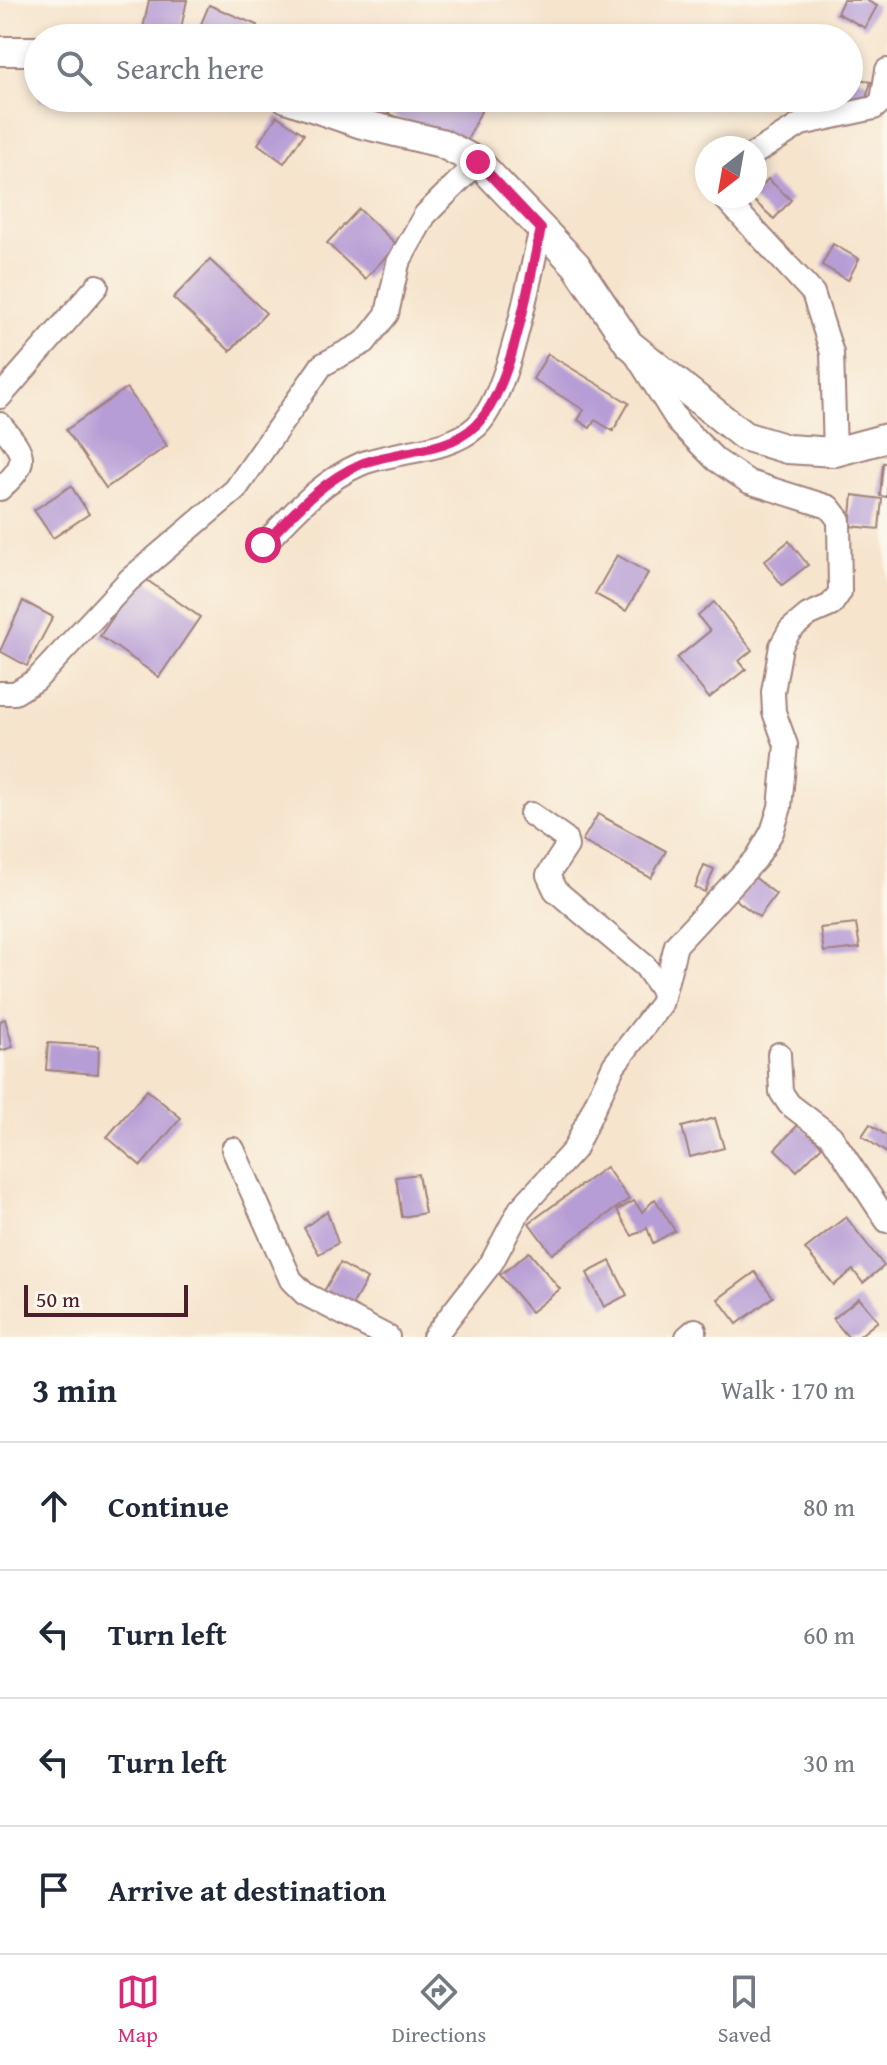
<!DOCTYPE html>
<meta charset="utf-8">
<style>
:root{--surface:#fff;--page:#f6f6f7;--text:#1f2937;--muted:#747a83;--line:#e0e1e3;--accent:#db2777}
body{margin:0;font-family:"Gentium Book Plus",serif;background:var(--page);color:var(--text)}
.compass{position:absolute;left:695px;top:136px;width:72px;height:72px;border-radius:50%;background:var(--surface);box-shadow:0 4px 12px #0003;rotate:211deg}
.scale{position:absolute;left:24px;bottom:20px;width:164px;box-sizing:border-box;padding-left:8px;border:4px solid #4a1f2b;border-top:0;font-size:22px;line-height:28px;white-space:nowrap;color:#4a1f2b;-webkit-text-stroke:6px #fbf7ec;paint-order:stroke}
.stop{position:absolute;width:24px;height:24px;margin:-18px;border:6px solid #db2777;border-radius:50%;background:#fff}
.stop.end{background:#db2777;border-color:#fff;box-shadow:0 2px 8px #0008}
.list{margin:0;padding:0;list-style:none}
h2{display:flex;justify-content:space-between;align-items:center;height:104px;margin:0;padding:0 32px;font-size:34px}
h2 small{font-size:26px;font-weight:400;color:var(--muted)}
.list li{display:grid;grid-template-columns:52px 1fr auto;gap:24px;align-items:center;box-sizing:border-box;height:128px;padding:0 32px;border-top:2px solid var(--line)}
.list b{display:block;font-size:30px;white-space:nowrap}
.list em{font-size:26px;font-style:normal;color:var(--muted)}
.icon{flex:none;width:44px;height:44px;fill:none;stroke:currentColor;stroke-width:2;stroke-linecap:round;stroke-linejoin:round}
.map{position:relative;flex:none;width:887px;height:1337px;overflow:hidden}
.search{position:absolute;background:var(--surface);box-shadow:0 4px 12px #0003;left:24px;right:24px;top:24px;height:88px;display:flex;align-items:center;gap:20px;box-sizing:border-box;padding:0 28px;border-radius:44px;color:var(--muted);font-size:30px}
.sheet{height:616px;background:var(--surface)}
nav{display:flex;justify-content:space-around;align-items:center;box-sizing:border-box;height:112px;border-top:2px solid var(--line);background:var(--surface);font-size:22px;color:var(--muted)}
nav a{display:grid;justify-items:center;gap:4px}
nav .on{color:var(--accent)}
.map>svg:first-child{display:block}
.building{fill:#b79dd5}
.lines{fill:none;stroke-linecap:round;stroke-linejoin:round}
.minor-casing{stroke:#a0827c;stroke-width:26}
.tertiary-casing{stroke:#a0827c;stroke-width:32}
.minor{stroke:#fff;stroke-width:22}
.tertiary{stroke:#fff;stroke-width:28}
.route{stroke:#db2777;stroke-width:10}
</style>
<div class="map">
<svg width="887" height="1337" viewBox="0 0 887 1337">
<rect width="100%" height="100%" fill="#fbf7ec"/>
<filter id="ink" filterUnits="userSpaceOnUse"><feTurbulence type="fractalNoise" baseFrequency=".0125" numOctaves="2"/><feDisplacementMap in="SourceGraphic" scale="16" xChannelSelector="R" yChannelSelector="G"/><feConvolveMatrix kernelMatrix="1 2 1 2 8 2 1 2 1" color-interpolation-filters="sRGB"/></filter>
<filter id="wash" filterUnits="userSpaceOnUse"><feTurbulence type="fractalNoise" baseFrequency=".006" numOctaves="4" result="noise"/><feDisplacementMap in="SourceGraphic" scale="32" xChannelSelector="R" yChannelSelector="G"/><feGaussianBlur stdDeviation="1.8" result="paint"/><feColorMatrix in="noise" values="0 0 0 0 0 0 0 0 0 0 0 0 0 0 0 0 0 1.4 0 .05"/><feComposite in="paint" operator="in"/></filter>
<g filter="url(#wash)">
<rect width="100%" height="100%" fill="#f6e4cc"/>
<g id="blocks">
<!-- building -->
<g class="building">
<path d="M 149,0 L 187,0 L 179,38 L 141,38 Z"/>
<path d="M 843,0 L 866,0 L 877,6 L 865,28 L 837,13 Z"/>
<path d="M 209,5 L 257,25 L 252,38 L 195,38 Z"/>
<path d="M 849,76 L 871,82 L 864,105 L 841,99 L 849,98 Z"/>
<path d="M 39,98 L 97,98 L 97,104 L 39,101 Z"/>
<path d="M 396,98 L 469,98 L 484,105 L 463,149 L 388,113 Z"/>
<path d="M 277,116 L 304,134 L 284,163 L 258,144 Z"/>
<path d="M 768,179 L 791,200 L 774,219 L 751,198 Z"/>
<path d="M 359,209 L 397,245 L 365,279 L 327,243 Z"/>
<path d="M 833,244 L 859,259 L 848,280 L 822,265 Z"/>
<path d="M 210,260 L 266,313 L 230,351 L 173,298 Z"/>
<path d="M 548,354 L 629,403 L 613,431 L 595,420 L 590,428 L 578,420 L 584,410 L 533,379 Z"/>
<path d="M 127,388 L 167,446 L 106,488 L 66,430 Z"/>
<path d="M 883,463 L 887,463 L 887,497 L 880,496 Z"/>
<path d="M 71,486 L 89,514 L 53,538 L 34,510 Z"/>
<path d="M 853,495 L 882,499 L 879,529 L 850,526 Z"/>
<path d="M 789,541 L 808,565 L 782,585 L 764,561 Z"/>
<path d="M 617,555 L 648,573 L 626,611 L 595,594 Z"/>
<path d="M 141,576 L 200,617 L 159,677 L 100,636 Z"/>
<path d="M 23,601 L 53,617 L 27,666 L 0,651 Z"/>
<path d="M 714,602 L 752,650 L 739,661 L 746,669 L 709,698 L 677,658 L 710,631 L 698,616 Z"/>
<path d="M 598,814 L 666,851 L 651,878 L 582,841 Z"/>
<path d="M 704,865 L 714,869 L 705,892 L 695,888 Z"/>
<path d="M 748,872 L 776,894 L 759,917 L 731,896 Z"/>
<path d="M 856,924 L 860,948 L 824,952 L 820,928 Z"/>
<path d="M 5,1019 L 13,1047 L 0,1051 L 0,1021 Z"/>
<path d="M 48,1043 L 99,1046 L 98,1074 L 46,1070 Z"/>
<path d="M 147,1090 L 181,1118 L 141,1166 L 107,1137 Z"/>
<path d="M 715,1118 L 724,1148 L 690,1157 L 682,1127 Z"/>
<path d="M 799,1124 L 822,1146 L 797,1171 L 775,1149 Z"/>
<path d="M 870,1124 L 887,1136 L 887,1153 L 862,1136 Z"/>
<path d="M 606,1167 L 629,1199 L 552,1254 L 529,1223 Z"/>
<path d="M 418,1174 L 425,1213 L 402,1217 L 396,1177 Z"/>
<path d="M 655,1199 L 675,1231 L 653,1243 L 647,1228 L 632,1236 L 617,1210 L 634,1201 L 642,1212 Z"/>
<path d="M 327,1211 L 338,1243 L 319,1254 L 304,1228 Z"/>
<path d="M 846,1217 L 884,1266 L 863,1283 L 853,1270 L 834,1285 L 805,1249 Z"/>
<path d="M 529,1252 L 560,1289 L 531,1312 L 500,1275 Z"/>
<path d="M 610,1261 L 627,1295 L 604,1307 L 587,1273 Z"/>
<path d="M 340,1263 L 367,1279 L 350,1309 L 323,1293 Z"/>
<path d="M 755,1272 L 773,1297 L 737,1324 L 718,1299 Z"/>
<path d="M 859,1298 L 878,1321 L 858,1337 L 848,1337 L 833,1319 Z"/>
</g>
</g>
</g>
<g filter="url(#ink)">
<use href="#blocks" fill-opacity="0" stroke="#a0827c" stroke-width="2"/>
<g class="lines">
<!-- minor casing -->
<g class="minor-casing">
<g id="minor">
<path d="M 755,153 L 801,124 L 874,108 L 882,101 L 887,70"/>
<path d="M 723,196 L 813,293 L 832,353 L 835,452"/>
<path d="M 0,397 L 97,286"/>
<path d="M 0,424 C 24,453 32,461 0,489"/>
<path d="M 263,545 C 293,514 321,481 361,464 C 396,450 448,453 477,426 C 510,393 529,277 541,229"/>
<path d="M 0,693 L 15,693 L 36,680 L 129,580 L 235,490 L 322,365 L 365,342 L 387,314 L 398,263 L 425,215 L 478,162"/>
<path d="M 531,814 L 565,838 L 567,846 L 548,875 L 555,890 L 645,966 L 663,992"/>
<path d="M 779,1054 L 781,1092 L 789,1104 L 831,1136 L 887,1221"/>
<path d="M 233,1149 L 291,1280 L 305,1294 L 388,1337"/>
<path d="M 434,1337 L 492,1262 L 520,1209 L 574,1150 L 614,1065 L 661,1004 L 676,945 L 756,859 L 772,832 L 780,807 L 786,745 L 774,712 L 773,692 L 781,646 L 790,630 L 808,615 L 831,605 L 840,592 L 839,520 L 829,507 L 749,482 L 716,460 L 679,423 L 636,355"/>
<path d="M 687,1337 L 695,1330"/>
</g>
</g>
<!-- tertiary casing -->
<g class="tertiary-casing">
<g id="tertiary">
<path d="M 0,51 L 38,51"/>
<path d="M 286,98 L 362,124 L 441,143 L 478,162 L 576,265 L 629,344 L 744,436 L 787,449 L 835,452 L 887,438"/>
</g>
</g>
<!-- minor -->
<use href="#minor" class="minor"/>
<!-- tertiary -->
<use href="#tertiary" class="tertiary"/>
</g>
</g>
<g class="lines" filter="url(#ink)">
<!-- route -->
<path class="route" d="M 263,545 C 293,514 321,481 361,464 C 396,450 448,453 476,425 C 512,391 529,279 541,229 L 478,162"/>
</g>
</svg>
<svg class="compass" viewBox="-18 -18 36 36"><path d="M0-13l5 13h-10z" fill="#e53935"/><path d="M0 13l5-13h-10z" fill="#747a83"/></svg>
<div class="scale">50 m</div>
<div class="stop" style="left:263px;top:545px"></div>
<div class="stop end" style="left:478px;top:162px"></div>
<div class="search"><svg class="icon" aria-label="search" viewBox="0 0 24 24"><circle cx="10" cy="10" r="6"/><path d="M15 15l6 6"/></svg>Search here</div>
</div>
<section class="sheet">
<h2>3 min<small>Walk · 170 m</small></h2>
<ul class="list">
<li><svg class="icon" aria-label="ahead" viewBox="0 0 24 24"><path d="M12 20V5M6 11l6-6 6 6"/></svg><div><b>Continue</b></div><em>80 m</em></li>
<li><svg class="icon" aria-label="left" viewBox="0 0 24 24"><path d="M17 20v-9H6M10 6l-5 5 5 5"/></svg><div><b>Turn left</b></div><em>60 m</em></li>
<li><svg class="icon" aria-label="left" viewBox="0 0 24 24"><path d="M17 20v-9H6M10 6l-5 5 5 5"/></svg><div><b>Turn left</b></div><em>30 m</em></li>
<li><svg class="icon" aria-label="arrive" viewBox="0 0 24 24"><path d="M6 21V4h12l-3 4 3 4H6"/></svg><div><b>Arrive at destination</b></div></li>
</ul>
</section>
<nav>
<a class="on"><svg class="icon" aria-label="map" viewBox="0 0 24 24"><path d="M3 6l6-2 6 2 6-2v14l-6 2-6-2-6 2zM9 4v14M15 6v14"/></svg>Map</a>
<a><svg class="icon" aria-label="directions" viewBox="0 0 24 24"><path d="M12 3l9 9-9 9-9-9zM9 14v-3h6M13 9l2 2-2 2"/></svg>Directions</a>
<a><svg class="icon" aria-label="saved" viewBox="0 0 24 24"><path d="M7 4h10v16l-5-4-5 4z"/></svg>Saved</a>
</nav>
